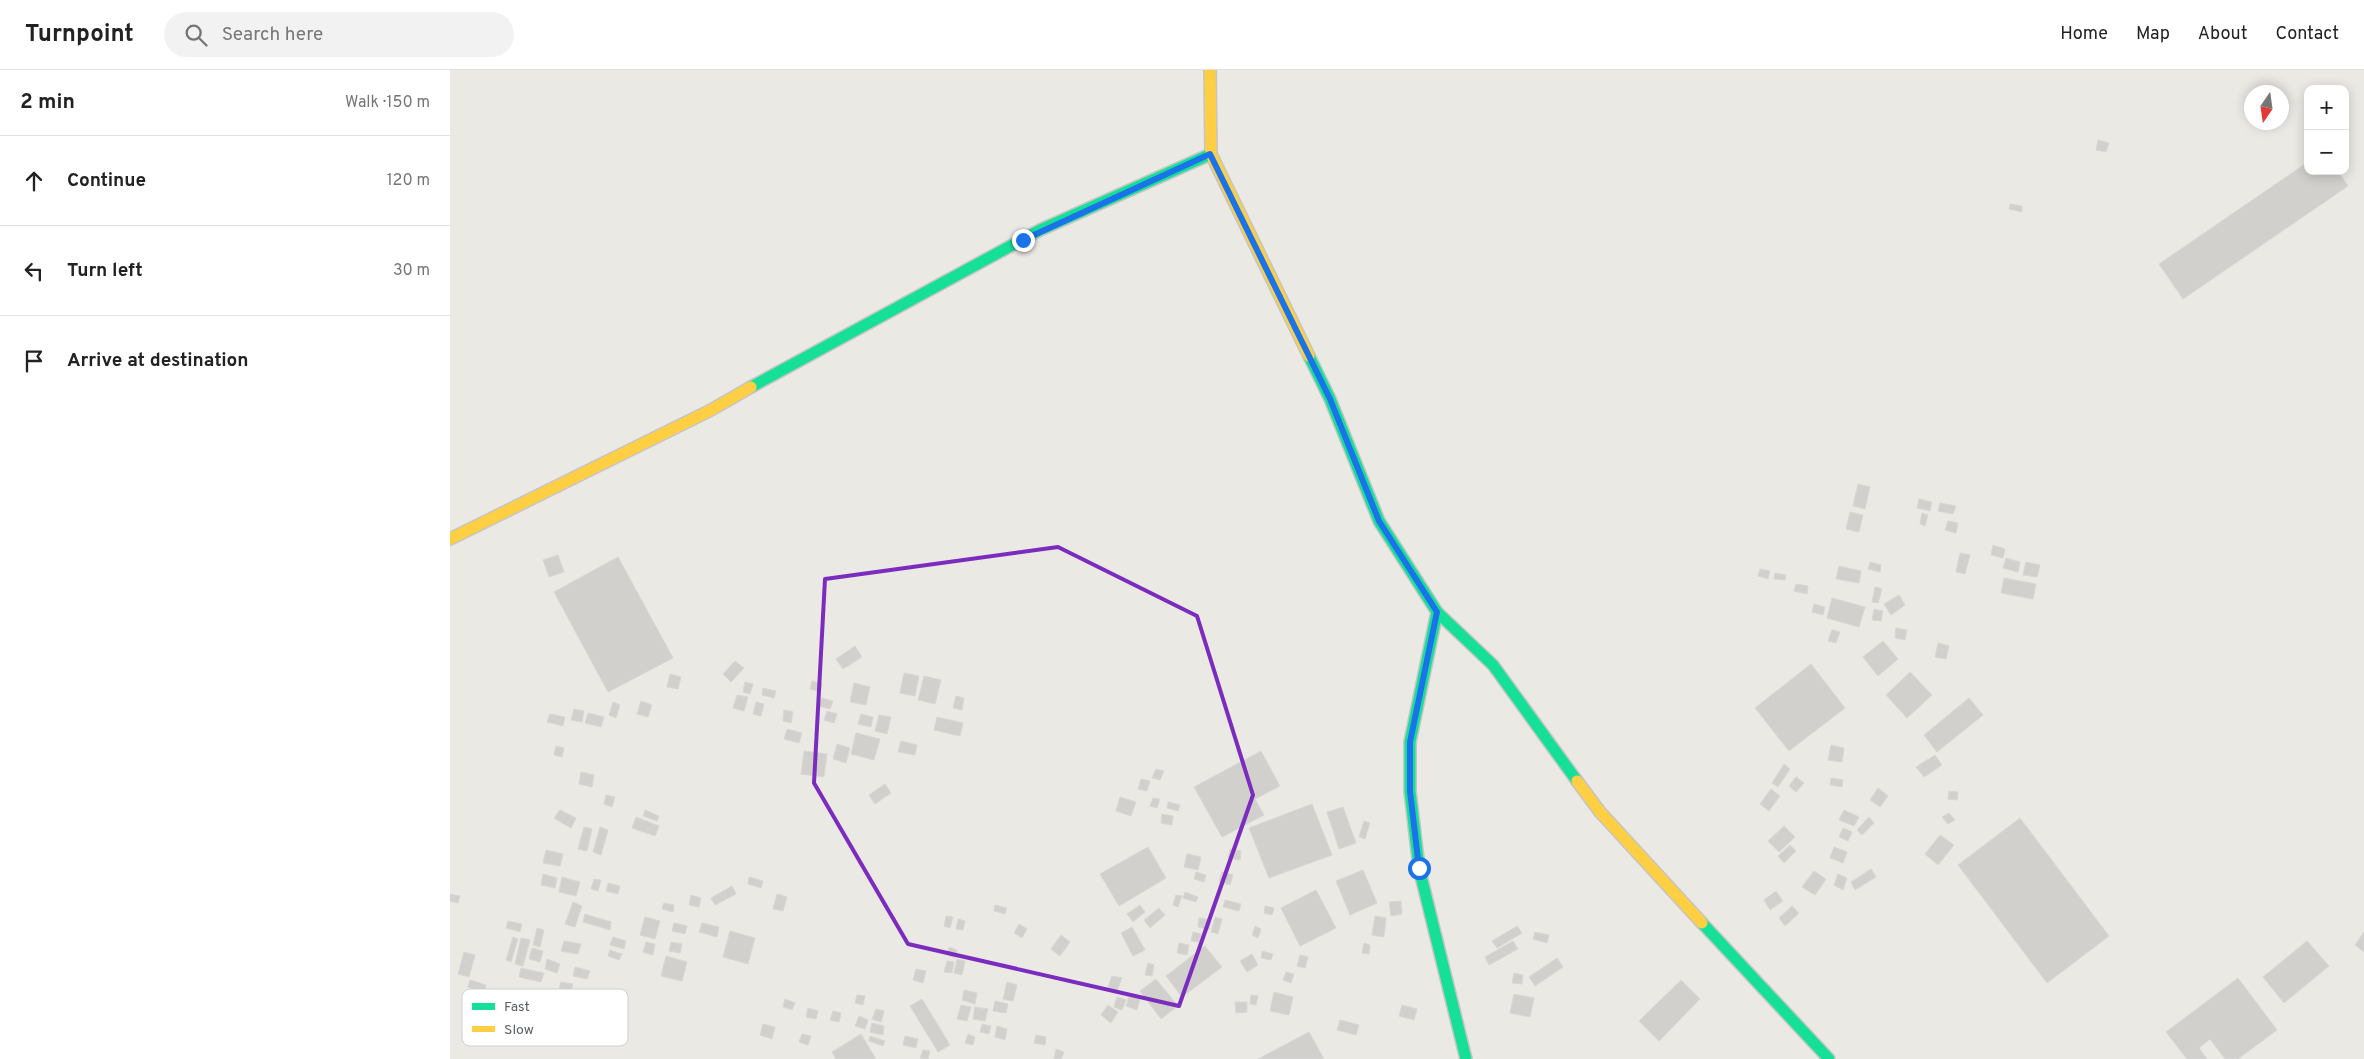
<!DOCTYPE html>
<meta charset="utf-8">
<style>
:root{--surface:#fff;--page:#f2f2f2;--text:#222;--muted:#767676;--line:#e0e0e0}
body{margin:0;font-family:Overpass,sans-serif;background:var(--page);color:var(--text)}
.controls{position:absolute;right:15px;top:15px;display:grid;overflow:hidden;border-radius:10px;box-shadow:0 2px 12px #0003}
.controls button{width:45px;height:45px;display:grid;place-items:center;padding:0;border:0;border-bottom:1px solid var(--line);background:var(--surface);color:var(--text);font:25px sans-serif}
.compass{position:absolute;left:1794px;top:15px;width:45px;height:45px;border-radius:50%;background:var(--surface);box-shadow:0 2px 12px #0003;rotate:193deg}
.stop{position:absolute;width:15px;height:15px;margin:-11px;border:4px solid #1a73e8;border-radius:50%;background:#fff}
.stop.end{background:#1a73e8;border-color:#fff;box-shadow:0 1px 5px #0008}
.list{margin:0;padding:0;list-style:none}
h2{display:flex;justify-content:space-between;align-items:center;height:65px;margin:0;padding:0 20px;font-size:21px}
h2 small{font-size:16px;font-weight:400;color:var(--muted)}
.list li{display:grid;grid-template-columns:32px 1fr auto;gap:15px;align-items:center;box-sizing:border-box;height:90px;padding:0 20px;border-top:1px solid var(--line)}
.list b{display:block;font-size:19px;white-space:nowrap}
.list em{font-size:16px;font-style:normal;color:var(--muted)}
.icon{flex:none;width:28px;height:28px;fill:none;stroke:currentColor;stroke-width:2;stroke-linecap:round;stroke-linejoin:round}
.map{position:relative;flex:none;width:1914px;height:989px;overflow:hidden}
header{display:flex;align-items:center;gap:30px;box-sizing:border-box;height:70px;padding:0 25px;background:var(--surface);border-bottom:1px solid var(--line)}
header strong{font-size:24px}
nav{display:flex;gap:28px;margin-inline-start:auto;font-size:18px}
.search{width:350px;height:45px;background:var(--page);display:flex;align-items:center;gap:12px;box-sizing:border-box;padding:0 18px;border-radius:28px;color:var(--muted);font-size:19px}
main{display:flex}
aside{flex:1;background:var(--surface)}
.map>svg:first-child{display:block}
.building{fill:#d1d0cd;stroke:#d9d7d4}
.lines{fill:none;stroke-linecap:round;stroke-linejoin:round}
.fast-casing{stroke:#c5c5c5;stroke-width:14}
.slow-casing{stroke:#c5c5c5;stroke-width:14}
.fast{stroke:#16e098;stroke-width:11}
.slow{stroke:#ffcf43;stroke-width:11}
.route{stroke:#1a73e8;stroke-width:6}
.marked{fill:none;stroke:#7b2cbf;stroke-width:4;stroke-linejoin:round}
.key{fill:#fff;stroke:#cecfd0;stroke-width:1}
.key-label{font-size:14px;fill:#5a5e62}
</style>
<header>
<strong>Turnpoint</strong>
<div class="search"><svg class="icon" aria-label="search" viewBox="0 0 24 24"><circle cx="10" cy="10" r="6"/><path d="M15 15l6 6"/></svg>Search here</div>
<nav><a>Home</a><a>Map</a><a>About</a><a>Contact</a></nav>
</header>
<main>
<aside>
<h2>2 min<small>Walk · 150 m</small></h2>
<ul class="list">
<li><svg class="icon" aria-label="ahead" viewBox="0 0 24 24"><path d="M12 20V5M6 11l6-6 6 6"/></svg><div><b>Continue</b></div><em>120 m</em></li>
<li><svg class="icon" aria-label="left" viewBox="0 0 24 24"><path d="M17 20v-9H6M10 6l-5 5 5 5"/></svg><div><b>Turn left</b></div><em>30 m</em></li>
<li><svg class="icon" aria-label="arrive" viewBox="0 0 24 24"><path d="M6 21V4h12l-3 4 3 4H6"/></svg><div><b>Arrive at destination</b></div></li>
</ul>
</aside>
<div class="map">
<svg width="1914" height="989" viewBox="0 0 1914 989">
<rect width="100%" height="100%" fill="#eae9e4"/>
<!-- building -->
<g class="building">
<path d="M 1648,70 L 1659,73 L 1656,82 L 1646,80 Z"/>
<path d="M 1858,92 L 1858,101 L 1888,101 L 1898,116 L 1733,229 L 1709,194 Z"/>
<path d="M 1560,134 L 1572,136 L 1572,142 L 1559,139 Z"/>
<path d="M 1408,414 L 1420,417 L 1415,439 L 1403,436 Z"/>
<path d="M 1469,429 L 1482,432 L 1480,441 L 1467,438 Z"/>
<path d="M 1490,433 L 1506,436 L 1503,444 L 1488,441 Z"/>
<path d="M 1400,442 L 1413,445 L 1409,462 L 1396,459 Z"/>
<path d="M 1472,443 L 1478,445 L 1475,456 L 1470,454 Z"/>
<path d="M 1498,451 L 1508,453 L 1506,463 L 1495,460 Z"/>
<path d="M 1543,475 L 1555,479 L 1553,488 L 1541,485 Z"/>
<path d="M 1510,483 L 1520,485 L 1515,504 L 1506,502 Z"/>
<path d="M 108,485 L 114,502 L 99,507 L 93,490 Z"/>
<path d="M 168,487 L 223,588 L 158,622 L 104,522 Z"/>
<path d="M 1556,488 L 1570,492 L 1568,502 L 1553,498 Z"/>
<path d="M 1420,492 L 1431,495 L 1430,502 L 1418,499 Z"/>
<path d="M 1576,492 L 1590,495 L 1587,507 L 1573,505 Z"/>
<path d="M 1389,496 L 1411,501 L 1409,513 L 1386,509 Z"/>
<path d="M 1310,499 L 1320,501 L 1318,509 L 1308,506 Z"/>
<path d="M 1325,503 L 1336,505 L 1335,510 L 1324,509 Z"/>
<path d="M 1554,508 L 1586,514 L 1583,529 L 1551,523 Z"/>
<path d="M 1346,514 L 1358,516 L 1357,524 L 1344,521 Z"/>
<path d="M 1425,517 L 1432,519 L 1428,533 L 1422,532 Z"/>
<path d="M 1449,525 L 1455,535 L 1441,545 L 1434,534 Z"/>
<path d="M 1382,528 L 1415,537 L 1409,557 L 1377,548 Z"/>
<path d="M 1364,534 L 1375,537 L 1373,545 L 1362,542 Z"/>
<path d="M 1424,539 L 1433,541 L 1431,551 L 1422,550 Z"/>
<path d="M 1446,558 L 1457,560 L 1455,570 L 1445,568 Z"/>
<path d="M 1382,560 L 1390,562 L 1386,573 L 1378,571 Z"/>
<path d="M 1433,571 L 1448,589 L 1428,606 L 1413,587 Z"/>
<path d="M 1488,573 L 1499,576 L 1496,589 L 1485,587 Z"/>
<path d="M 405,576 L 412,587 L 393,599 L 386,589 Z"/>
<path d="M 285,591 L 294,598 L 281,612 L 273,604 Z"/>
<path d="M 1361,594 L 1395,638 L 1339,681 L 1305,638 Z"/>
<path d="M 1460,602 L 1482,625 L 1457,648 L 1436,625 Z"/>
<path d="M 454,603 L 469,606 L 465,626 L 450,623 Z"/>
<path d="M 220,604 L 231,607 L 228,619 L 217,617 Z"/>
<path d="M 474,606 L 491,610 L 485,634 L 468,630 Z"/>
<path d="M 362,611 L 372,614 L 370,622 L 360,619 Z"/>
<path d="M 295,612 L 303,614 L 300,624 L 293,622 Z"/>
<path d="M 404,613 L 420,617 L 416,635 L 400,632 Z"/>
<path d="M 313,618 L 326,621 L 324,628 L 312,625 Z"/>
<path d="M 287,625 L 298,627 L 294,641 L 283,638 Z"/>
<path d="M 506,626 L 514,628 L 512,640 L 503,638 Z"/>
<path d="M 372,628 L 383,631 L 380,639 L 369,636 Z"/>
<path d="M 1519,628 L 1533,645 L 1487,682 L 1474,665 Z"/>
<path d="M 191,631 L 202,635 L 198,647 L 187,644 Z"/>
<path d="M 163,632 L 170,635 L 166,648 L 159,645 Z"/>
<path d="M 306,632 L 314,634 L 311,646 L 303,644 Z"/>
<path d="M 124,639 L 134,641 L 132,652 L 121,650 Z"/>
<path d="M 334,640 L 343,642 L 341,653 L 333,651 Z"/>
<path d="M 377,641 L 387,644 L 384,653 L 374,650 Z"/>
<path d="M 138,643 L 154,647 L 151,657 L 135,653 Z"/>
<path d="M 100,644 L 115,647 L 113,656 L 97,652 Z"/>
<path d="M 411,644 L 423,647 L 421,657 L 408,654 Z"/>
<path d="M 429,645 L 441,647 L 437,664 L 425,661 Z"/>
<path d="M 487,647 L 513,653 L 510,666 L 484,660 Z"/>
<path d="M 337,659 L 352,663 L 349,673 L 334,669 Z"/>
<path d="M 406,663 L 430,669 L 424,690 L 401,684 Z"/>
<path d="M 451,671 L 467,675 L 465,685 L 448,682 Z"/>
<path d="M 387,674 L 400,678 L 396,693 L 383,689 Z"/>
<path d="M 1381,675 L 1394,678 L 1392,692 L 1378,690 Z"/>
<path d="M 106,676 L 114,678 L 112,687 L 104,685 Z"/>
<path d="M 354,681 L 377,684 L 374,707 L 351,704 Z"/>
<path d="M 811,681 L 830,716 L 805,729 L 814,745 L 772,767 L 744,717 Z"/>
<path d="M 1485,685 L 1492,695 L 1474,707 L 1466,697 Z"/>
<path d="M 1334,694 L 1340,699 L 1328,717 L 1322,713 Z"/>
<path d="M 706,699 L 714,701 L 710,710 L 702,708 Z"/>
<path d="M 131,702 L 144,705 L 142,717 L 129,714 Z"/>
<path d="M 1346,707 L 1354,713 L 1346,722 L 1339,716 Z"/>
<path d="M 1381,708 L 1393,710 L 1392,717 L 1380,715 Z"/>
<path d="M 691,709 L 700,711 L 697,721 L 688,719 Z"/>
<path d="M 435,714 L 441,723 L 425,734 L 419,725 Z"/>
<path d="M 1428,718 L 1438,726 L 1430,737 L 1420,730 Z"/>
<path d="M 1321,719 L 1330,726 L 1319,741 L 1310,734 Z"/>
<path d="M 1499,721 L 1508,722 L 1507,730 L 1498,729 Z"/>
<path d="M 156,725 L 165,727 L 162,737 L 154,734 Z"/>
<path d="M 670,727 L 686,732 L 681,746 L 666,741 Z"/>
<path d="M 703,728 L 710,729 L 707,738 L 700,736 Z"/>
<path d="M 718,732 L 730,735 L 728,741 L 717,738 Z"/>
<path d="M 862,734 L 882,785 L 819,808 L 799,758 Z"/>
<path d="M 893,737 L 906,773 L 889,779 L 877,742 Z"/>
<path d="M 110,740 L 126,748 L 121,758 L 104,748 Z"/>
<path d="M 195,740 L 209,746 L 207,751 L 193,746 Z"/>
<path d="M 1394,740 L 1409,747 L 1404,756 L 1389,750 Z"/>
<path d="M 1499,743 L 1505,750 L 1498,754 L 1492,747 Z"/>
<path d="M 712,744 L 723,746 L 722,755 L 711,753 Z"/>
<path d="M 186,747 L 209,756 L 205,766 L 182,758 Z"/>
<path d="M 1419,747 L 1424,753 L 1412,765 L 1407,760 Z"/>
<path d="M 1570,748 L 1659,866 L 1597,913 L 1508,795 Z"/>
<path d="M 914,751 L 920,753 L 915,769 L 909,767 Z"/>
<path d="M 1334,756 L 1345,767 L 1329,782 L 1318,771 Z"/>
<path d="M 134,757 L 142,759 L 137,781 L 128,779 Z"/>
<path d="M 150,757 L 158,760 L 151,785 L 143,782 Z"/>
<path d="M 1393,758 L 1402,762 L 1398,771 L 1389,767 Z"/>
<path d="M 1490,765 L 1504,775 L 1488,795 L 1475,784 Z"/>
<path d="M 1340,775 L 1346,781 L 1334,793 L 1328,786 Z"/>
<path d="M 698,777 L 716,808 L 669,836 L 650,804 Z"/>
<path d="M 1384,777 L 1397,782 L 1393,793 L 1380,788 Z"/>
<path d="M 780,779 L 791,781 L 790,790 L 778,788 Z"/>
<path d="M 96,780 L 113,784 L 110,796 L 93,793 Z"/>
<path d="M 737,784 L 751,787 L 748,800 L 734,797 Z"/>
<path d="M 1421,799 L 1426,807 L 1405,820 L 1401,812 Z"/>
<path d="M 913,800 L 927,833 L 900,845 L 886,811 Z"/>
<path d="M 1364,801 L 1376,809 L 1365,825 L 1352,817 Z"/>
<path d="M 746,802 L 756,805 L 754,812 L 744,809 Z"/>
<path d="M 772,802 L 783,805 L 780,815 L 769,812 Z"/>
<path d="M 93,804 L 107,808 L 105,818 L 91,815 Z"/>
<path d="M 1388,804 L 1397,808 L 1393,820 L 1384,815 Z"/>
<path d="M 112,807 L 130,812 L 126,826 L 109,822 Z"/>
<path d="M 299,807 L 313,811 L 311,818 L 298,814 Z"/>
<path d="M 144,809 L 151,810 L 148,821 L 141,819 Z"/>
<path d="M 158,813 L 170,816 L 168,824 L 156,821 Z"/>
<path d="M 282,816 L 286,824 L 265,835 L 261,828 Z"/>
<path d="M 866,820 L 886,858 L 850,876 L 831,838 Z"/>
<path d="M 1326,821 L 1333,831 L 1320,840 L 1314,830 Z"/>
<path d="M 735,822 L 748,827 L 746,832 L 733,828 Z"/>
<path d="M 0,824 L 10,826 L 8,833 L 0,831 Z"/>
<path d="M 327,824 L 337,827 L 333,841 L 323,839 Z"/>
<path d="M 241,825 L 251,828 L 249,837 L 239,835 Z"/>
<path d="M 726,825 L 732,826 L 728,837 L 723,835 Z"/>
<path d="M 775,830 L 791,834 L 789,841 L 773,837 Z"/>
<path d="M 951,831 L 952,844 L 941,846 L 939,832 Z"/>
<path d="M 123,832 L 132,836 L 125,857 L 115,854 Z"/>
<path d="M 214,833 L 224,835 L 223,842 L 212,839 Z"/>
<path d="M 545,835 L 557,838 L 555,844 L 544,841 Z"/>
<path d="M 690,835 L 695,842 L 683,852 L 677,844 Z"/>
<path d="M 815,836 L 824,838 L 822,845 L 814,843 Z"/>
<path d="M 1342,836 L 1349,843 L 1335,856 L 1329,848 Z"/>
<path d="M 709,838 L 715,845 L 700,858 L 694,850 Z"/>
<path d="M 135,844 L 161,852 L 160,860 L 133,852 Z"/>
<path d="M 496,846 L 503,847 L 500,858 L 494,856 Z"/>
<path d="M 925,846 L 936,848 L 934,867 L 922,865 Z"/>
<path d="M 195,847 L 210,851 L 205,869 L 190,865 Z"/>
<path d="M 765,847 L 772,849 L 768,864 L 761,862 Z"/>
<path d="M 749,848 L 761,850 L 759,860 L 748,857 Z"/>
<path d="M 508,849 L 515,851 L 513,860 L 506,859 Z"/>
<path d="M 58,851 L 72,854 L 70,862 L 56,858 Z"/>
<path d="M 224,853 L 237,856 L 235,864 L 222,861 Z"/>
<path d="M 252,853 L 269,857 L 267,867 L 249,862 Z"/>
<path d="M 569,854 L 577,859 L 572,868 L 564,863 Z"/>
<path d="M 805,856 L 811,859 L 808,868 L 802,865 Z"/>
<path d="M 1067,856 L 1072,863 L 1047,878 L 1042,871 Z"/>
<path d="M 682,857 L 695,880 L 683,886 L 671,863 Z"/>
<path d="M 87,858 L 94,860 L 90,877 L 83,875 Z"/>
<path d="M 280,861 L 305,868 L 298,894 L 273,887 Z"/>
<path d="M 743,862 L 751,864 L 749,872 L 741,871 Z"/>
<path d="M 1085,862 L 1099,865 L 1097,873 L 1083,869 Z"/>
<path d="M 1914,862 L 1914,882 L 1905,875 Z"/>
<path d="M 611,865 L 620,872 L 610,886 L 601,879 Z"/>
<path d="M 63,867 L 68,869 L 61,892 L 56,890 Z"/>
<path d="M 163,867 L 176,871 L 174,879 L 160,875 Z"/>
<path d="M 71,868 L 80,870 L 73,896 L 65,894 Z"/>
<path d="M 114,871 L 131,874 L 128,884 L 111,881 Z"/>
<path d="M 1063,871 L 1068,879 L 1039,895 L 1035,887 Z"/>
<path d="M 1857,871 L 1879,896 L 1834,933 L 1813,907 Z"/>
<path d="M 196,872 L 205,874 L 203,885 L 193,882 Z"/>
<path d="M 221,872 L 232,874 L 230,883 L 219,881 Z"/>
<path d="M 729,873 L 739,875 L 737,885 L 727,883 Z"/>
<path d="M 914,873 L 920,875 L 919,884 L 912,883 Z"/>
<path d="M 755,876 L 772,897 L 732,927 L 716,906 Z"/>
<path d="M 499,877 L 507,880 L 505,888 L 497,885 Z"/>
<path d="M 82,878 L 93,881 L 90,892 L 79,889 Z"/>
<path d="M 160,880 L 172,884 L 169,890 L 158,886 Z"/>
<path d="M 812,881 L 823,884 L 821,890 L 811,888 Z"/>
<path d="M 14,882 L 25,885 L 19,907 L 8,904 Z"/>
<path d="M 802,884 L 808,895 L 797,902 L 790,891 Z"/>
<path d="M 850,885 L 858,887 L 855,898 L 847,896 Z"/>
<path d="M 216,886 L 237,892 L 232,911 L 211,906 Z"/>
<path d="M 1107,888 L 1113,897 L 1085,916 L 1079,907 Z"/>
<path d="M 97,889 L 110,894 L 107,903 L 95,899 Z"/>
<path d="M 507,889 L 515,891 L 512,905 L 504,903 Z"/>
<path d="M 497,891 L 504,892 L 502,903 L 494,902 Z"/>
<path d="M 698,893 L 704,895 L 702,906 L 695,905 Z"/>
<path d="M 125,897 L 140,901 L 137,909 L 123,906 Z"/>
<path d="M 71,898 L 94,903 L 91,912 L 69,907 Z"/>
<path d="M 466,899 L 476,901 L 473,913 L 463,910 Z"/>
<path d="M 836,902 L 844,904 L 841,913 L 833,910 Z"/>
<path d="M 1064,903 L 1073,905 L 1072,914 L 1062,913 Z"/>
<path d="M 662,906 L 672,908 L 667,921 L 658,917 Z"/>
<path d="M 1788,908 L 1827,960 L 1788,989 L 1775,989 L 1760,969 L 1749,978 L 1757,989 L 1737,989 L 1716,962 Z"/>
<path d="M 706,909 L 728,936 L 711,949 L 690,921 Z"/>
<path d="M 20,910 L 36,915 L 35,922 L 18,917 Z"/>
<path d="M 1231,910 L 1250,929 L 1209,971 L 1189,951 Z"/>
<path d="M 111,912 L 123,914 L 121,921 L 109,918 Z"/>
<path d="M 557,912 L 567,915 L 563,931 L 553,929 Z"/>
<path d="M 514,920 L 527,923 L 525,934 L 512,930 Z"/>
<path d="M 824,922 L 843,927 L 839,945 L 820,941 Z"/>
<path d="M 1064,924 L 1084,928 L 1080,947 L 1060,943 Z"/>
<path d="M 407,925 L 415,926 L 413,935 L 405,933 Z"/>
<path d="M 801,925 L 808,926 L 806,935 L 800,934 Z"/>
<path d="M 667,927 L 676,930 L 672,940 L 664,937 Z"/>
<path d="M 679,927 L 690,929 L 687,940 L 676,936 Z"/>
<path d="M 335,929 L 345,933 L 342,940 L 333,937 Z"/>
<path d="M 472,929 L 500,975 L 488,982 L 460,936 Z"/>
<path d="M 545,931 L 558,934 L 556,943 L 543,941 Z"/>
<path d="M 785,932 L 797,932 L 797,942 L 786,943 Z"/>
<path d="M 511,935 L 521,937 L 517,951 L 507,949 Z"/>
<path d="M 658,935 L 668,942 L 661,953 L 651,945 Z"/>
<path d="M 952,935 L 967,939 L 964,950 L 949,946 Z"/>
<path d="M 525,937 L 538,939 L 535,951 L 523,949 Z"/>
<path d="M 358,938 L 368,941 L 366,949 L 356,947 Z"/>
<path d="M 426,939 L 434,941 L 431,952 L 422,949 Z"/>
<path d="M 383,941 L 391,943 L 389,952 L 380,950 Z"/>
<path d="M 409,946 L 418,950 L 415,959 L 405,956 Z"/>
<path d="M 890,950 L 909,955 L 906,965 L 887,960 Z"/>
<path d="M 422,953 L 434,956 L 433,965 L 420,962 Z"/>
<path d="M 313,954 L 325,957 L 322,969 L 310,965 Z"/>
<path d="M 532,954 L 541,956 L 539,964 L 530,962 Z"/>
<path d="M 547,956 L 557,959 L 555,970 L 545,967 Z"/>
<path d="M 859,962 L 874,989 L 808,989 Z"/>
<path d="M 352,964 L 361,966 L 358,975 L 349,972 Z"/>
<path d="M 411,964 L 426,989 L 386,989 L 382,982 Z"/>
<path d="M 518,964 L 525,967 L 523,975 L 515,973 Z"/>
<path d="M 586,965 L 596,967 L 595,975 L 584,973 Z"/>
<path d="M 420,966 L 435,971 L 433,976 L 419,971 Z"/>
<path d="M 455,966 L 468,969 L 466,978 L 453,975 Z"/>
<path d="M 606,979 L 614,982 L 611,989 L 604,989 Z"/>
<path d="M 473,980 L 480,981 L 478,989 L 470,988 Z"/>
</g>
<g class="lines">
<!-- fast casing -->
<g class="fast-casing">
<g id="fast">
<path d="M 859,286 L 880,329 L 929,451 L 987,542 L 1043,595 L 1127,711"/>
<path d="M 301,317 L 590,160 L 761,84"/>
<path d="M 987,542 L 960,672 L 960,721 L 969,798 L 1016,989"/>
<path d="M 1252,853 L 1379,989"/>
</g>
</g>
<!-- slow casing -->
<g class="slow-casing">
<g id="slow">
<path d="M 760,0 L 761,84 L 859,286"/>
<path d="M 0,469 L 261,340 L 301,317"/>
<path d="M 1127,711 L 1150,742 L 1252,853"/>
</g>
</g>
<!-- fast -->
<use href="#fast" class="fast"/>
<!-- slow -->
<use href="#slow" class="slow"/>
</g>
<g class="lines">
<!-- route -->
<path class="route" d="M 573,170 L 760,84 L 880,329 L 929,451 L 987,542 L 960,672 L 960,721 L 969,798"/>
</g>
<!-- marked area -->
<path class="marked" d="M 608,477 L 747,546 L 803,725 L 729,936 L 458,874 L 364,713 L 375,509 Z"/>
<!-- legend -->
<rect x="12" y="919" width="166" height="57" rx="8" class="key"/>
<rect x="22" y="933" width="23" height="7" fill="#16e098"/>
<rect x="22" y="956" width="23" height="6" fill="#ffcf43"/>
<g class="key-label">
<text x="54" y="941">Fast</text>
<text x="54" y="964">Slow</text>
</g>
</svg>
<div class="controls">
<button>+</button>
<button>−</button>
</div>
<svg class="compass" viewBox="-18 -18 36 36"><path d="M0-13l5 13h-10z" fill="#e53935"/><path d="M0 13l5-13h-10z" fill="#767676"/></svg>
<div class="stop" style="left:969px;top:798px"></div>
<div class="stop end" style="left:573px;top:170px"></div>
</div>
</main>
